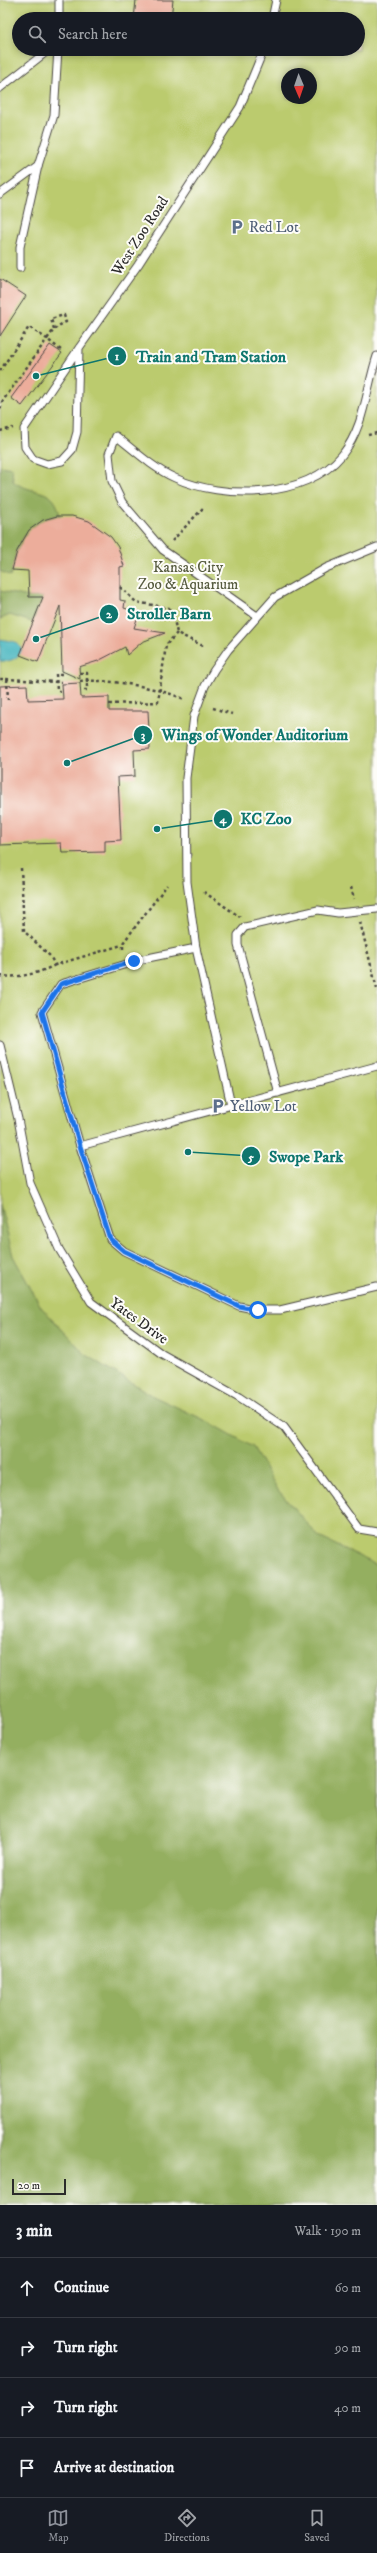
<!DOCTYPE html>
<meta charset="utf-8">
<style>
:root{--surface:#171b24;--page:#20242c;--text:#f1f3f6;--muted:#9ea1a6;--line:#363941;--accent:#8c9099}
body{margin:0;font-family:"IM FELL DW Pica",serif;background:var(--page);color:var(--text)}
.compass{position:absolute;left:281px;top:68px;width:36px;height:36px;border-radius:50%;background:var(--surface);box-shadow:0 2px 6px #0003;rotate:178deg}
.scale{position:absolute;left:12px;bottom:10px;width:54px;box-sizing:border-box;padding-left:4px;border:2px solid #2b2b2b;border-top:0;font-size:11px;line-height:14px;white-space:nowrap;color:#2b2b2b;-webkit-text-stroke:3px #fdfcf7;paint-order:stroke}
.stop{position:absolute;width:12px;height:12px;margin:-9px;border:3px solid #1a73e8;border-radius:50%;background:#fff}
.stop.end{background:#1a73e8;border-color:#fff;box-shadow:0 1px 4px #0008}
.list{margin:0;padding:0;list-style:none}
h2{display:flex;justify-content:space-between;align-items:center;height:52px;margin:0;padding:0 16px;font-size:17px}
h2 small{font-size:13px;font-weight:400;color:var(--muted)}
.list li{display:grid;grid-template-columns:26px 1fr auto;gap:12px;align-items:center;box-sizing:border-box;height:60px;padding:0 16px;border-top:1px solid var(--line)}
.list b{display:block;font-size:15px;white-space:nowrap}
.list em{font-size:13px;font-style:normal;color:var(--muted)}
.icon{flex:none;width:22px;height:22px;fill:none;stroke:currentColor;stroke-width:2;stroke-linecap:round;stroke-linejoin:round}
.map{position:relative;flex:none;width:377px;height:2205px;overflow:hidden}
.search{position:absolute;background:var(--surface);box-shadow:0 2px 6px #0003;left:12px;right:12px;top:12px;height:44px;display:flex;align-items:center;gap:10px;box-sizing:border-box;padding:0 14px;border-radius:22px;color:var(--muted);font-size:15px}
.sheet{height:292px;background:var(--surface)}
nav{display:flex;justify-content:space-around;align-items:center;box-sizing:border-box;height:56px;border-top:1px solid var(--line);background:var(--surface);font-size:11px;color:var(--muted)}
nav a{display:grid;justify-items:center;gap:2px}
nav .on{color:var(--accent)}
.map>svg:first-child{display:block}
.green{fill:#bbcb6e;stroke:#737b4c;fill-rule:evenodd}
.forest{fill:#94af61;stroke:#606d46}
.water{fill:#47b6c0;stroke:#397076}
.building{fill:#ecad9b}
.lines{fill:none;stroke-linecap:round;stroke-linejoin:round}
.lane-casing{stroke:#494642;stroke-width:9}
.path{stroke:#494642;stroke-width:2.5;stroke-dasharray:3 3;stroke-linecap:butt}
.lane{stroke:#fff;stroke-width:7}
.route{stroke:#1a73e8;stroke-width:5}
.labels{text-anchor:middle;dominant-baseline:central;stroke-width:4;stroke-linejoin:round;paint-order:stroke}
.service-label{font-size:15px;fill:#4e5e75;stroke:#fdfcf7;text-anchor:start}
.street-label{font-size:15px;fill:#2b2b2b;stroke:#fdfcf7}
.park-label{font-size:15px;fill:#565b3f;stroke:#fdfcf7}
.leader{fill:none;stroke:#0f766e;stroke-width:1.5}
.callout-dot{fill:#0f766e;stroke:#fdfcf7;stroke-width:1.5}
.mark-label{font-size:12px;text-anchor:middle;font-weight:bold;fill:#fff}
.callout-label{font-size:16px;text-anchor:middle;font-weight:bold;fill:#0f766e;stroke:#fdfcf7;stroke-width:4;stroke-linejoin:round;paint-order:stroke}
</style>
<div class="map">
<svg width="377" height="2205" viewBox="0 0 377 2205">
<rect width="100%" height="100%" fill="#fdfcf7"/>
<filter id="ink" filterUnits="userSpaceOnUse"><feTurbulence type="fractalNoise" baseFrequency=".025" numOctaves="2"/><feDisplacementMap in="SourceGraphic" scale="8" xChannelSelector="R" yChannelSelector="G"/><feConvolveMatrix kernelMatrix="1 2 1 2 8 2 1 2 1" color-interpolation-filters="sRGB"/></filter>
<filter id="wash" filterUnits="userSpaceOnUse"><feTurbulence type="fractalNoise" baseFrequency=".012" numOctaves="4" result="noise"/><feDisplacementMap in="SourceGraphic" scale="16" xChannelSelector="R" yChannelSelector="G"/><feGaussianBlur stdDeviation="0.9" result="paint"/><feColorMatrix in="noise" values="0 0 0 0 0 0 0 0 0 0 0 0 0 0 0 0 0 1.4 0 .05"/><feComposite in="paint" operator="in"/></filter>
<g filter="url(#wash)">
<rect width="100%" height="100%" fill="#f4e1c6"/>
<!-- green -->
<path class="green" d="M 0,0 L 377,0 L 377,2205 L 0,2205 ZM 19,19 L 358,19 L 358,49 L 19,49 ZM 287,74 L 311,74 L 311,98 L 287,98 Z"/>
<!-- forest -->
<g class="forest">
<path d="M 0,466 L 12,468 L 13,481 L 17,484 C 37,495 55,487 60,516 C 39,518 23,532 17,552 C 14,560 14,568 10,576 L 0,571 Z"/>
<path d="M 0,591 L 29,597 L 46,597 L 45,616 L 36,613 L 32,622 L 10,615 L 0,619 Z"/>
<path d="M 0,1204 L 13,1256 L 41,1307 L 85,1354 L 155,1397 L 209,1422 L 253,1447 L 278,1490 L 319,1537 L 377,1565 L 377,2205 L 0,2205 Z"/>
</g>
<!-- water -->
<path class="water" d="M 0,639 L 16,642 L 22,649 C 18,659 11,662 0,661 Z"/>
<g id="blocks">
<!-- building -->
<g class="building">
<path d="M 136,0 L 173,0 L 171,19 L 134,19 Z"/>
<path d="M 0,279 L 26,296 L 0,336 Z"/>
<path d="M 50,345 L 62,353 L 22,406 L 11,398 Z"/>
<path d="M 57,516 L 72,516 L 89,521 L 111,537 L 118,547 L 124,566 L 120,567 L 120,600 L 125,601 L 124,608 L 139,613 L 134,628 L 165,633 L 142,642 L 127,655 L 125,647 L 98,661 L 79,667 L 80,679 L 62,671 L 60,606 L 38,662 L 20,655 L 43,597 L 29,597 L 28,571 L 12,570 L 17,551 L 29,530 L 43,520 Z"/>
<path d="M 80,683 L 81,698 L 109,697 L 109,711 L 148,711 L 150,749 L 134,750 L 135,776 L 118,777 L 121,840 L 105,841 L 105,852 L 62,853 L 61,843 L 0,845 L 0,686 L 27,685 L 28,700 L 63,699 L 62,684 Z"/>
</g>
</g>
</g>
<g filter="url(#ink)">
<use href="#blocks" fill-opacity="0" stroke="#494642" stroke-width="1"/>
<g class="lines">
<!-- lane casing -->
<g class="lane-casing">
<g id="lane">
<path d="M 59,0 L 59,19"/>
<path d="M 272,19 L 276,0"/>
<path d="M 0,88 L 50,49"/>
<path d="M 0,194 L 38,166 L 54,115 L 58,49"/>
<path d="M 20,268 L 20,247 L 38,166"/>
<path d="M 79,348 L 77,432 L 72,450 L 62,461 L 47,464 L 33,459 L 25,447 L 24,429 L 79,348 L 138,265 L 240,107 L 264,49"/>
<path d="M 257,616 L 163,550 L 122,502 L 112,481 L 109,454 L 116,436 C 135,451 153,468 175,478 C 223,500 306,499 342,455 C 365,426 366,389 377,356"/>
<path d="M 196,948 L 143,959 L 61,984 L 42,1012 L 80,1146 L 377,1066"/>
<path d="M 0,1045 L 18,1119 L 30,1183 L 59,1249 L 91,1302 L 162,1354 L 239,1397 L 284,1427 L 359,1529 L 377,1532"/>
<path d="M 278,1093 L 238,945 L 238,935 L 245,927 L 318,910 L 338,913 L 377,909"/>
<path d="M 231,1105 L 196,948 L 187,882 L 186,778 L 194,716 L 205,686 L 214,670 L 228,650 L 275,597 L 326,568 L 377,547"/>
<path d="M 80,1146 L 110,1239 L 124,1251 L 239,1306 L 258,1310 L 280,1310 L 377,1287"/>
</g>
</g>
<!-- path -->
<g class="path">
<path d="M 54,329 L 51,319 L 64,315 L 66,322 C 56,326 53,331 47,339 L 62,351"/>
<path d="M 0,371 L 29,327 L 47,339 L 2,402 L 0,412"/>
<path d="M 0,431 L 13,428"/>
<path d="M 368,435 L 377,433"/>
<path d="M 172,541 L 204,507"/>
<path d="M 120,587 L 136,602 L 169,608 L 173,615 L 177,633 L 203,646"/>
<path d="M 80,673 L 87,673 L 87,690 L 80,690"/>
<path d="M 62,674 L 56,674 L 57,691 L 62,691"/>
<path d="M 0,679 C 21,679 41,682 62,682"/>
<path d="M 7,679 L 8,701"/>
<path d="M 80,681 C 109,679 157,687 184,699"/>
<path d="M 109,704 L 158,702 L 166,645 L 177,633"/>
<path d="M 213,708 L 232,714"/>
<path d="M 21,868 L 24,931 L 50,956 L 55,965 L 122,945"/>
<path d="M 351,887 L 354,899"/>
<path d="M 204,892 L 240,917"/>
<path d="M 360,922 L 377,989"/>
<path d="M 123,949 L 123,943 L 167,885"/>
<path d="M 0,976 C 19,978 38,974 55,965"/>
</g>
<!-- lane -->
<use href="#lane" class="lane"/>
</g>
</g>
<g class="lines" filter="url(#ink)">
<!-- route -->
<path class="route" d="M 134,961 L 61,984 L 42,1012 L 80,1146 L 110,1239 L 124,1251 L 239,1306 L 258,1310"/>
</g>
<!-- icons -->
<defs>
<g id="parking-bare" transform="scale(1.2)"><path d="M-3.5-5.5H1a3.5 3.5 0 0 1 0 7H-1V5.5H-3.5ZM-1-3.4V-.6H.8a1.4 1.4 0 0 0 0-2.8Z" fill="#5c6f8a" stroke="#fdfcf7" stroke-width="2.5" paint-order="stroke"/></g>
</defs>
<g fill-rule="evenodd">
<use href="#parking-bare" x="237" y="227"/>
<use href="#parking-bare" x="218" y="1106"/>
</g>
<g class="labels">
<!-- service labels -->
<g class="service-label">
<text x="249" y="227">Red Lot</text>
<text x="230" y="1106">Yellow Lot</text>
</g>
<!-- street labels -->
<g class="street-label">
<text transform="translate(140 236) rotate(-57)">West Zoo Road</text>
<text transform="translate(139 1321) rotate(36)">Yates Drive</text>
</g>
<!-- park labels -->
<g class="park-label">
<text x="188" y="567">Kansas City<tspan x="188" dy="17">Zoo &amp; Aquarium</tspan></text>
</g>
</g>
<!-- callouts -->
<path class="leader" d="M36 376L117 356M36 639L109 614M67 763L143 735M157 829L223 819M188 1152L251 1156"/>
<g class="callout-dot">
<circle cx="36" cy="376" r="4"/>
<circle cx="36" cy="639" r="4"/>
<circle cx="67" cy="763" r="4"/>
<circle cx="157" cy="829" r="4"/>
<circle cx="188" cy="1152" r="4"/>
<circle cx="117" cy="356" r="10"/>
<circle cx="109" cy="614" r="10"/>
<circle cx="143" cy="735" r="10"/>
<circle cx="223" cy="819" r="10"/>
<circle cx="251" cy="1156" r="10"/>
</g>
<g class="mark-label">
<text x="117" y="360">1</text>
<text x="109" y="618">2</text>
<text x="143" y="739">3</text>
<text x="223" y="823">4</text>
<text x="251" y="1161">5</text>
</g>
<g class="callout-label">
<text x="211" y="362">Train and Tram Station</text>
<text x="169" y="619">Stroller Barn</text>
<text x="255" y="740">Wings of Wonder Auditorium</text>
<text x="266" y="824">KC Zoo</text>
<text x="306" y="1162">Swope Park</text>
</g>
</svg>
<svg class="compass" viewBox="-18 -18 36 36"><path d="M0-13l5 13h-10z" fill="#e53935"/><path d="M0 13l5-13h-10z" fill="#9ea1a6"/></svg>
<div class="scale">20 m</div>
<div class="stop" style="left:258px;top:1310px"></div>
<div class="stop end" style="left:134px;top:961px"></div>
<div class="search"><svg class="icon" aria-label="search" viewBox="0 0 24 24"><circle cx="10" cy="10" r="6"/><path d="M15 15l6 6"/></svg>Search here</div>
</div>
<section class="sheet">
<h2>3 min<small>Walk · 190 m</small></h2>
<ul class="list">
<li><svg class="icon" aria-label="ahead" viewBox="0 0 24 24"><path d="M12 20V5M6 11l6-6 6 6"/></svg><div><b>Continue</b></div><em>60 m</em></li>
<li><svg class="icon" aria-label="right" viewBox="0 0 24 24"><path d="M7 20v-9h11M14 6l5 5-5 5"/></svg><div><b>Turn right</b></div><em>90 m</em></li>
<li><svg class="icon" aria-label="right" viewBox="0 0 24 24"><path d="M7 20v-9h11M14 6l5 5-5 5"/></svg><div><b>Turn right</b></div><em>40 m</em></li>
<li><svg class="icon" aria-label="arrive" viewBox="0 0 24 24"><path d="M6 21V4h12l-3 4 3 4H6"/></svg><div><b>Arrive at destination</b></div></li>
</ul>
</section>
<nav>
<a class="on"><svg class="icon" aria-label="map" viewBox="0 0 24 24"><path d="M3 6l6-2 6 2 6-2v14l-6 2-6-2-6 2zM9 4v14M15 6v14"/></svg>Map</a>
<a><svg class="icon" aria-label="directions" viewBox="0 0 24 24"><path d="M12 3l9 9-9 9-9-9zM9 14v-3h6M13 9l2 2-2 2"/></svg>Directions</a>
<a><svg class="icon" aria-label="saved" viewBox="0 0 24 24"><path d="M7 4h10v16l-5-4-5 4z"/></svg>Saved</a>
</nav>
